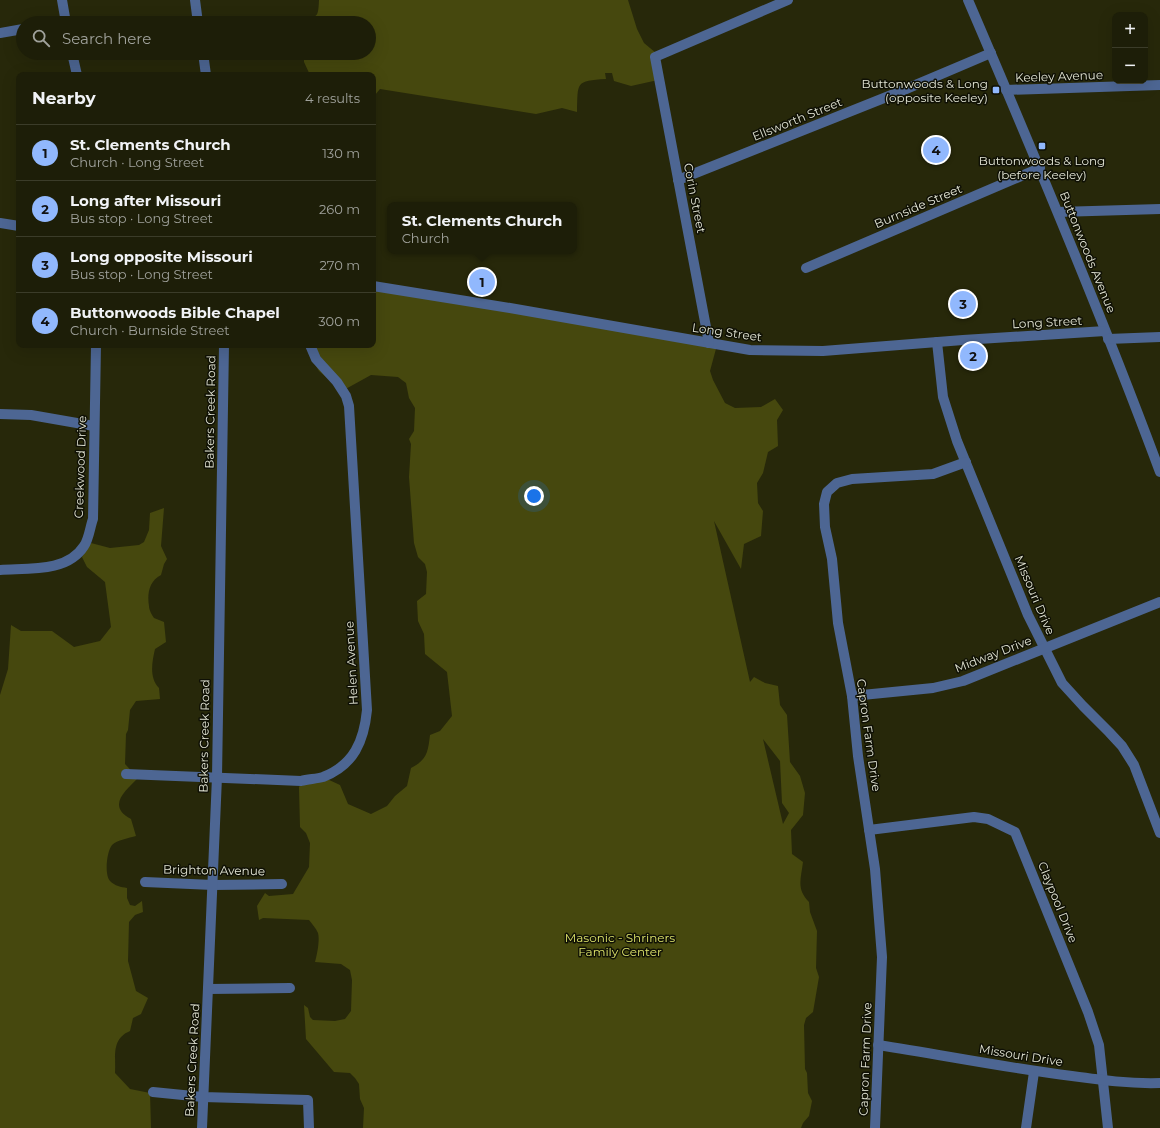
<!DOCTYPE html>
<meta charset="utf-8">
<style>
:root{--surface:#1d1e08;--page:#2a2b16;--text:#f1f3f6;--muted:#a0a29c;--line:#3b3c29;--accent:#91b8fd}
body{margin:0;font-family:Montserrat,sans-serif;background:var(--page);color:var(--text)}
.controls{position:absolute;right:12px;top:12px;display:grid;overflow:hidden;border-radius:8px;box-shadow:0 4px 16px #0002}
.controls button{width:36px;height:36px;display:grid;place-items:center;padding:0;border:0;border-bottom:1px solid var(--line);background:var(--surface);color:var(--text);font:20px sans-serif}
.you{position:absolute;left:534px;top:496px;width:14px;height:14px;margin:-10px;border:3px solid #fff;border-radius:50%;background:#1a73e8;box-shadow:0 0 0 6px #1a73e833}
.badge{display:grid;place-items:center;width:26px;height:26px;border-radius:50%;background:var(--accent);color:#111;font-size:13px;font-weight:700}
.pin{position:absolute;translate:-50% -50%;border:2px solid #fff;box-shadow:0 1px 4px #0006}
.popup{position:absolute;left:387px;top:202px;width:190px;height:52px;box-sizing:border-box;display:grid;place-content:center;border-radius:8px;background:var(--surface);filter:drop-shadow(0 1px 3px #0005);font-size:13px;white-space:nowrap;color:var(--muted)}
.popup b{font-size:15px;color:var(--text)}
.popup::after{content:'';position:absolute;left:50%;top:100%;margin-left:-8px;border:8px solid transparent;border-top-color:var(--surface)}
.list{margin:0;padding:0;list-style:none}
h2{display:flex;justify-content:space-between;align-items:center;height:52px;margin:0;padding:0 16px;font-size:17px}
h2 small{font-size:13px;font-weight:400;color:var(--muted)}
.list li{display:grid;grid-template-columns:26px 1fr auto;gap:12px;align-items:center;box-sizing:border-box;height:56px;padding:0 16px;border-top:1px solid var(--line)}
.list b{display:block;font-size:15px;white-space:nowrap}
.list p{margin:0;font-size:13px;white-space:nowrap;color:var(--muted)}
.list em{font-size:13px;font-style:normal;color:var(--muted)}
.icon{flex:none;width:22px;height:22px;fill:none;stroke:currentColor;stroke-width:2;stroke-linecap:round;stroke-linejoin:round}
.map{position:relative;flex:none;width:1160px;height:1128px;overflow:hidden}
.search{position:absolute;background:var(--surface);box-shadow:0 4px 16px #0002;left:16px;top:16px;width:360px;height:44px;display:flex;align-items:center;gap:10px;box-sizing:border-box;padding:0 14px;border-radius:22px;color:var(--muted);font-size:15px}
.panel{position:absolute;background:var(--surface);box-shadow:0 4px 16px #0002;left:16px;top:72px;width:360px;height:276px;border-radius:8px}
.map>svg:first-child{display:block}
.green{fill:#46480e;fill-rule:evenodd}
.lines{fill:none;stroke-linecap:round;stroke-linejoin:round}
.minor{stroke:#4d6693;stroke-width:10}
.poi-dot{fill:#91b8fd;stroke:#0f1005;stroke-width:1.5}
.labels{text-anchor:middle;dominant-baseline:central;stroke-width:3;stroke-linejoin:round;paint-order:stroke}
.street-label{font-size:12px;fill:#e4e6d5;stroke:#0f1005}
.poi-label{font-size:12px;fill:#e4e6d5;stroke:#0f1005;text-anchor:end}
.park-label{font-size:12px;fill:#dfe56b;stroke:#0f1005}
</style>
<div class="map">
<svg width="1160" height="1128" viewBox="0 0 1160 1128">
<rect width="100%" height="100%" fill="#27280a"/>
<!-- green -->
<g class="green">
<path d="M 319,0 L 628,0 L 637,29 L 644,43 L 656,53 L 658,80 L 631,86 L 614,81 L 612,73 L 605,73 L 606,79 C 575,81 578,82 577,112 L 562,108 L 536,114 L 380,89 L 375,95 L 373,123 L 373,75 L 310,75 L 304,62 L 304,53 L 369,53 L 369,23 L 302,23 C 316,12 318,23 319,0 Z"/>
<path d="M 373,285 L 717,345 L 710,371 L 713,380 L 725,403 L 735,408 L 761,407 L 775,399 L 783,410 L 777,420 L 778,446 L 768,452 L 763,473 L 757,483 L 758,503 L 763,511 L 761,536 L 744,544 L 741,569 L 714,521 L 750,682 L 754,677 L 765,683 L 778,686 L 780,705 L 787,715 L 790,762 L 800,776 L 805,793 L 803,815 L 791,830 L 792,854 L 803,862 C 801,879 796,889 809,902 L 810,912 L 817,931 L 816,968 L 819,977 L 813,1012 L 806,1018 L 804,1025 L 805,1069 L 807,1073 L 808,1093 L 812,1101 L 809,1116 L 803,1123 L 801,1128 L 363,1128 L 364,1108 L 360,1099 L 359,1084 L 355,1078 L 350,1073 L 334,1072 L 306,1039 L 304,1005 L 308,1008 L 310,1017 L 313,1020 L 335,1021 L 345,1019 L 351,1011 L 352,980 L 350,970 L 341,964 L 315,962 C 317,955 320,940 318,933 C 316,928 312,924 309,920 L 263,918 L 259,920 L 257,906 L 265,893 L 269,896 L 293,894 L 309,867 L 310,843 L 306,833 L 300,827 L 299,787 L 301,784 L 327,779 L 340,785 L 348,804 L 371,814 L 387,806 L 395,796 L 407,786 L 411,768 C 427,760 428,752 430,735 L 440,731 L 452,716 L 447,672 L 425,654 L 424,634 L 418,621 L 417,601 L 426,594 L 427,572 L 425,564 L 418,557 L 414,543 L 409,477 L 411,444 L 409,439 L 414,431 L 415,408 L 409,398 L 406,383 L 398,377 L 371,375 L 342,391 L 319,371 L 313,361 L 308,345 L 373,345 ZM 763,739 L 780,761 L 782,803 L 789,813 L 783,824 Z"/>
<path d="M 164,508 L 161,546 L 167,559 L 164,564 L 161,575 C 149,581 147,594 149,606 C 149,610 152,615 154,618 L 164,622 L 166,642 L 155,649 C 152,662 149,678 159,688 L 160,699 L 136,701 L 130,710 L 128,730 L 126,734 L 125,764 L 138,778 C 126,790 106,806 131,819 L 136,836 C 129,838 117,840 112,845 C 107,851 104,874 110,881 C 115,886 121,887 127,888 L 127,898 L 130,905 L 135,906 L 142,901 L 143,912 L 135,915 L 129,922 L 128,961 L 136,991 L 148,998 L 141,1014 L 133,1018 L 130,1031 C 111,1039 116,1056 115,1073 L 130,1089 L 150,1093 L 151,1128 L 0,1128 L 0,695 L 8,669 L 11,625 L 21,631 L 52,631 L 74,647 L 100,641 L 111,627 L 105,582 L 87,567 L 82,557 L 91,543 L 110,548 L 139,545 L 144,542 L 149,530 L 150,513 Z"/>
</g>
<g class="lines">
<!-- minor -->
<g class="minor">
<path d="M 62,0 L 66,23"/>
<path d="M 195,0 L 198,23"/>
<path d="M 968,0 C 1035,156 1101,313 1160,472"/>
<path d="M 0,33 L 23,29"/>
<path d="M 72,53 L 77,75"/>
<path d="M 203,53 L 206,75"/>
<path d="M 1006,90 L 1160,85"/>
<path d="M 678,180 L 899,92 L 991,53"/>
<path d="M 1058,212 L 1160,209"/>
<path d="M 0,223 L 19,226"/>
<path d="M 806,268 L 1040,168"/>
<path d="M 373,286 L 510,308 L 750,350 L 823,351 L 963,340 L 1105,331"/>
<path d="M 1108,339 L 1160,337"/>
<path d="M 937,342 L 943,397 L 957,441 L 1028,615 L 1062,683 L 1083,706 L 1109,732 L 1122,746 L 1134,765 L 1160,833"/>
<path d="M 709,343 L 655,57 L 788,0"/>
<path d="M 0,414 L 31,415 L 94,426"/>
<path d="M 0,570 C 27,568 67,573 84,546 C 89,539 90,527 93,519 L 96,345"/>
<path d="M 852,696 L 933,688 L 963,681 L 1160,602"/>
<path d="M 126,774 L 301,781 C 308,779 316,779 323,777 C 354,765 364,741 367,710 L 349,406 L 346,396 L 337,382 L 316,359 L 310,345"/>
<path d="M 869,830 L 974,817 L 988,819 L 1015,832 L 1088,1012 L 1099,1045 L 1108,1128"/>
<path d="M 145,882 L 213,885 L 282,884"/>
<path d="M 208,989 L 290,988"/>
<path d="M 878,1045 C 943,1055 1007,1068 1072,1076 C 1101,1080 1130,1084 1160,1083"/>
<path d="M 153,1092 L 203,1097 L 308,1100 L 309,1128"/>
<path d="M 202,1128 L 217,777 L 224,345"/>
<path d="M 875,1128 L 882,957 L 875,869 L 858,756 L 852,696 L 838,623 L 832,559 L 825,527 L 824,504 L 827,492 L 837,483 L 852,479 L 933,474 L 966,462"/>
<path d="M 1026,1128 L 1034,1072"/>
</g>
</g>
<!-- markers -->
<g class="poi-dot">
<rect x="992" y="86" width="8" height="8" rx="2"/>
<rect x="1038" y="142" width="8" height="8" rx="2"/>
</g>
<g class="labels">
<!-- street labels -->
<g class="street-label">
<text transform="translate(1059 76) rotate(-2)">Keeley Avenue</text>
<text transform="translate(797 119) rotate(-22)">Ellsworth Street</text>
<text transform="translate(695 198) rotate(79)">Corin Street</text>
<text transform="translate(918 206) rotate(-23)">Burnside Street</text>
<text transform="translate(1088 252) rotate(68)">Buttonwoods Avenue</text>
<text transform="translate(1047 322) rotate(-3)">Long Street</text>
<text transform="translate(727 332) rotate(8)">Long Street</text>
<text transform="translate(210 412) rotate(-89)">Bakers Creek Road</text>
<text transform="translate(80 467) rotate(-88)">Creekwood Drive</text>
<text transform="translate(1035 595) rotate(67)">Missouri Drive</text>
<text transform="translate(993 654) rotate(-21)">Midway Drive</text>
<text transform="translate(351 663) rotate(-93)">Helen Avenue</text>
<text transform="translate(869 735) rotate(82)">Capron Farm Drive</text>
<text transform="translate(204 736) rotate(-89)">Bakers Creek Road</text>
<text transform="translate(214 870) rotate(1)">Brighton Avenue</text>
<text transform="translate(1058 902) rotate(68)">Claypool Drive</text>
<text transform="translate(1021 1055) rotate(9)">Missouri Drive</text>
<text transform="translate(865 1059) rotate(-88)">Capron Farm Drive</text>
<text transform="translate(192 1060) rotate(-87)">Bakers Creek Road</text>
</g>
<!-- poi labels -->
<g class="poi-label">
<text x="988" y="83">Buttonwoods &amp; Long<tspan x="988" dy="14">(opposite Keeley)</tspan></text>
<text x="1042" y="160" text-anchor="middle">Buttonwoods &amp; Long<tspan x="1042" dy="14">(before Keeley)</tspan></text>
</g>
<!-- park labels -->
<g class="park-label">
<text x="620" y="937">Masonic - Shriners<tspan x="620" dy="14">Family Center</tspan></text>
</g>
</g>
</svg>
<div class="controls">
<button>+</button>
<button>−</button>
</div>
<div class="you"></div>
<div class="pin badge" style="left:482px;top:282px">1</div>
<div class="popup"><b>St. Clements Church</b>Church</div>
<div class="pin badge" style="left:973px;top:356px">2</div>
<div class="pin badge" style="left:963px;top:304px">3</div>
<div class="pin badge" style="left:936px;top:150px">4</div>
<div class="search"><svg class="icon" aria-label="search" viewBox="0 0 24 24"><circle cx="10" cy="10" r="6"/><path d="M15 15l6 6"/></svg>Search here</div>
<section class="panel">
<h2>Nearby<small>4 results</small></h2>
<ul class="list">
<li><span class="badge">1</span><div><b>St. Clements Church</b><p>Church · Long Street</p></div><em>130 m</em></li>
<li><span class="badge">2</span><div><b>Long after Missouri</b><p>Bus stop · Long Street</p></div><em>260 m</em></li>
<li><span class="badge">3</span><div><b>Long opposite Missouri</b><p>Bus stop · Long Street</p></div><em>270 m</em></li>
<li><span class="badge">4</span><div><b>Buttonwoods Bible Chapel</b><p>Church · Burnside Street</p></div><em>300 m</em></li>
</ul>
</section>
</div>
